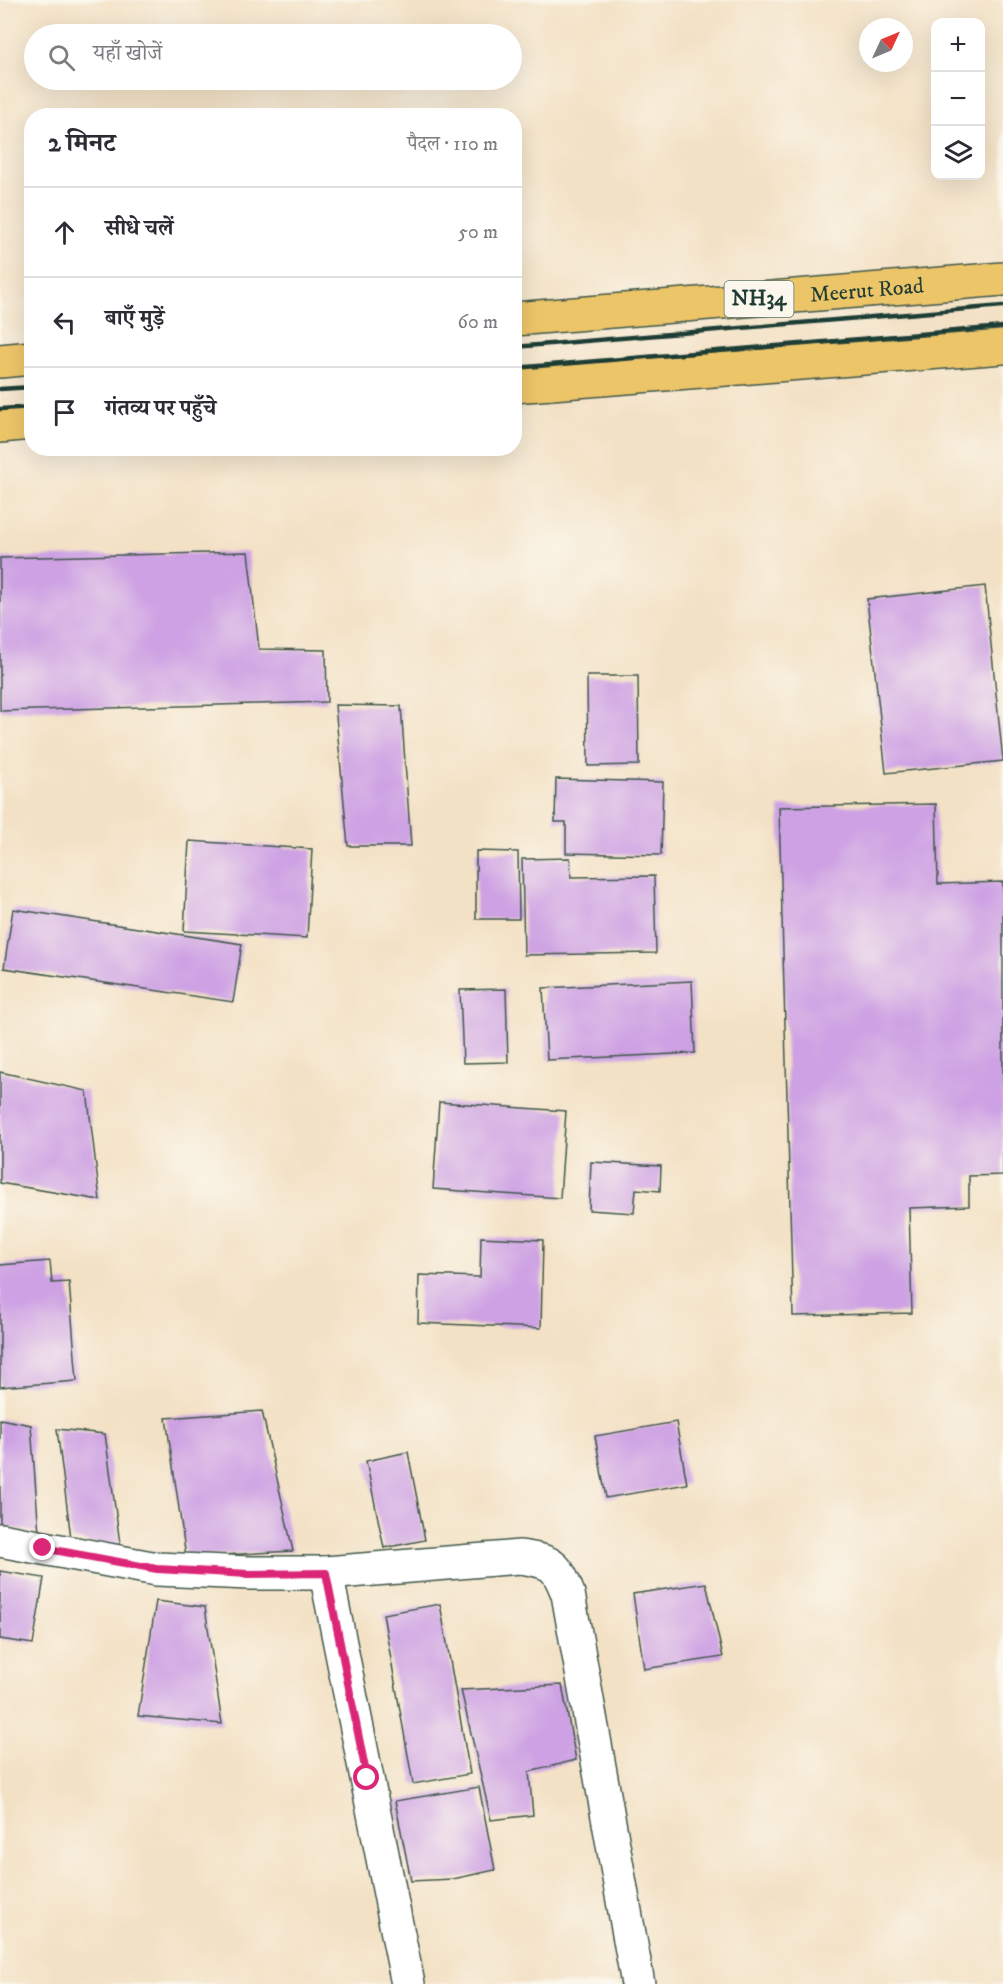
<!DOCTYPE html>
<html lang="hi">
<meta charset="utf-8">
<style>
:root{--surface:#fff;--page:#f2f2f3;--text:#2b2b33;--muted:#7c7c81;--line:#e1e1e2}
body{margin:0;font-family:"IM FELL DW Pica","Noto Serif Devanagari",serif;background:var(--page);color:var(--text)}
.controls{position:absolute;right:18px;top:18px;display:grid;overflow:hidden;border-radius:12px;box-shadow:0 6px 24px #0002}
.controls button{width:54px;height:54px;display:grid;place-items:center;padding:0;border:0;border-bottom:2px solid var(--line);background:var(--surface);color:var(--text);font:30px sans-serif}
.compass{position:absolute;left:859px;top:18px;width:54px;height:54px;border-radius:50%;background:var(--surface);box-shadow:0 6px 24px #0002;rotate:46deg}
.stop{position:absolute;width:18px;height:18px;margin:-14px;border:4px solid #db2777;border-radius:50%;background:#fff}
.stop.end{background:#db2777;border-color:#fff;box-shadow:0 2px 6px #0008}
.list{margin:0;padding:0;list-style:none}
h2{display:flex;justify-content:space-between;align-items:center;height:78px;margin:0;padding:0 24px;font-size:26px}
h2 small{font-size:20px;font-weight:400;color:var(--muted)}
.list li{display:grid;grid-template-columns:39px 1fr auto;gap:18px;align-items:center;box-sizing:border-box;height:90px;padding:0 24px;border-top:2px solid var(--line)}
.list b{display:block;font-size:22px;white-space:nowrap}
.list em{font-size:20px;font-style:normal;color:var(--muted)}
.icon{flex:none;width:33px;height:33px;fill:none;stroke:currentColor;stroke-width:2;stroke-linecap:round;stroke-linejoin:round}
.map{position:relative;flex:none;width:1003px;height:1984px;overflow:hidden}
.search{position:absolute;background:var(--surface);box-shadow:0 6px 24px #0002;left:24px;top:24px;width:498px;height:66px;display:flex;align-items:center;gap:15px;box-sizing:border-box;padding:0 21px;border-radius:33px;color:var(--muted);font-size:22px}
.panel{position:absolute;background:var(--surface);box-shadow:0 6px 24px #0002;left:24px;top:108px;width:498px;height:348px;border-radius:24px}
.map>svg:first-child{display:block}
.building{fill:#cda1e3}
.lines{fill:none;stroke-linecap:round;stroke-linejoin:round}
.minor-casing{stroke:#3f564a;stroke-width:36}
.highway-casing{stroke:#3f564a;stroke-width:36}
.minor{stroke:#fff;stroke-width:33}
.highway{stroke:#edc569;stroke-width:33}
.rail{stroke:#1f3d34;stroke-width:4.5}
.route{stroke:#db2777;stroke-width:8}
.labels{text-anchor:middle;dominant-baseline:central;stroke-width:4.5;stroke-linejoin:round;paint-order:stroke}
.shield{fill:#fbf7ec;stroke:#61756b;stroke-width:1.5}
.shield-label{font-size:21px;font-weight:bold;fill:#1f3d34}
.street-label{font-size:22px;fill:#1f3d34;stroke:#fbf7ec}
</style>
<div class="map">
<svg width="1003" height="1984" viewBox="0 0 1003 1984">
<rect width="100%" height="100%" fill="#fbf7ec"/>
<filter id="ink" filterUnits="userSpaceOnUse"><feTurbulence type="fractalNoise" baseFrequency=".0167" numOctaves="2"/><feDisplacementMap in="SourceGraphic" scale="12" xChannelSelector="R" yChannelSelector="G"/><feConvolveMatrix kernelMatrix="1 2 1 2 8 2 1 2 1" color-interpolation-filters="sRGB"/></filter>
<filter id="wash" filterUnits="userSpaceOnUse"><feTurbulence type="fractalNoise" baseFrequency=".008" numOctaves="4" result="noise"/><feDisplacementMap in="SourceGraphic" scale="24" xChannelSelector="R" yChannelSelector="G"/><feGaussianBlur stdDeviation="1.35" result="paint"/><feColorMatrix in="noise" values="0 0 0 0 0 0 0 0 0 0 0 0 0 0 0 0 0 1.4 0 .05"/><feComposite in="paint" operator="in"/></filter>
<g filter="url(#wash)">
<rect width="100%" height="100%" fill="#f3e1c5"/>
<g id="blocks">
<!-- building -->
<g class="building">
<path d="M 248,552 L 259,649 L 326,650 L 327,702 L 0,711 L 0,558 Z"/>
<path d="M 985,586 L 1003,761 L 886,773 L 867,599 Z"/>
<path d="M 587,676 L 638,676 L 639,765 L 588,766 Z"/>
<path d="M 335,705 L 401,706 L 411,846 L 348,846 Z"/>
<path d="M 556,779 L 663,782 L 661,855 L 566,853 L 566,822 L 555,822 Z"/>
<path d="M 936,804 L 938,884 L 1003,882 L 1003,1175 L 969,1176 L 969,1206 L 909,1208 L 912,1313 L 793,1316 L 779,807 Z"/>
<path d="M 189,841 L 312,849 L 307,938 L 184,931 Z"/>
<path d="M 476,851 L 518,852 L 519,919 L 476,919 Z"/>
<path d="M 570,858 L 571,877 L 654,876 L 656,953 L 524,955 L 522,859 Z"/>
<path d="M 13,909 L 242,944 L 233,1002 L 4,968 Z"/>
<path d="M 692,981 L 695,1053 L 547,1060 L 543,988 Z"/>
<path d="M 506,989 L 508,1062 L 463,1063 L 460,990 Z"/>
<path d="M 0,1072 L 87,1091 L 100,1200 L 0,1183 Z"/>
<path d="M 439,1102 L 566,1111 L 560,1198 L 433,1189 Z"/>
<path d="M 591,1162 L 661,1166 L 660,1191 L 636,1189 L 634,1213 L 589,1210 Z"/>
<path d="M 481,1237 L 543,1240 L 541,1328 L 418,1323 L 419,1275 L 480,1277 Z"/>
<path d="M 50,1261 L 52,1283 L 69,1282 L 77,1381 L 0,1387 L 0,1265 Z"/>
<path d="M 262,1411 L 293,1551 L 186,1557 L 166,1418 Z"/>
<path d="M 0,1419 L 31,1425 L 39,1533 L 0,1526 Z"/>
<path d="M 676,1422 L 687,1484 L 606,1498 L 595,1436 Z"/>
<path d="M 57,1429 L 105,1434 L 121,1551 L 71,1538 Z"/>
<path d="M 408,1452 L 425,1540 L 384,1548 L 366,1461 Z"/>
<path d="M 0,1571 L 44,1578 L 33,1644 L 0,1639 Z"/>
<path d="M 706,1583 L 723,1657 L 644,1669 L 633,1594 Z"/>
<path d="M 156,1601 L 205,1607 L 222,1724 L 138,1716 Z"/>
<path d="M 440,1604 L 470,1774 L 413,1784 L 383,1614 Z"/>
<path d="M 562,1685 L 576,1760 L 529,1772 L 533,1815 L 491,1820 L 461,1690 Z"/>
<path d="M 479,1787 L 495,1870 L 453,1879 L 411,1881 L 395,1801 Z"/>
</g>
</g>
</g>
<g filter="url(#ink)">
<use href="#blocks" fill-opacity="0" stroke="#3f564a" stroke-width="1.5"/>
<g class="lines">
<!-- minor casing -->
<g class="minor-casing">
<g id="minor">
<path d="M 0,1540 L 157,1569 L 249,1573 L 326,1573 L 520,1557 C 552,1562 556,1563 568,1594 L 638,1984"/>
<path d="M 326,1573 L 408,1984"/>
</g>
</g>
<!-- highway casing -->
<g class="highway-casing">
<g id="highway">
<path id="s1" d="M 514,319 L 1003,279"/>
<path d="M 0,361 L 32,358"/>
<path d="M 514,386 L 1003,347"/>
<path d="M 0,426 L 32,423"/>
</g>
</g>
<!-- minor -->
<use href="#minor" class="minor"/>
<!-- highway -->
<use href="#highway" class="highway"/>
<!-- rail -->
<g class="rail">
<path d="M 514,347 L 1003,306"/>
<path d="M 514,368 L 1003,327"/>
<path d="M 0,389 L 32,387"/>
<path d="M 0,409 L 32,407"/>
</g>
</g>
</g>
<g class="lines" filter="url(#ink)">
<!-- route -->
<path class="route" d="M 43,1548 L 157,1569 L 249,1574 L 326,1573 L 367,1778"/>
</g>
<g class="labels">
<!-- shield labels -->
<rect class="shield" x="724.5" y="281" width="69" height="36" rx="4.5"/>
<g class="shield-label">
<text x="759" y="299">NH34</text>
</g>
<!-- street labels -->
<g class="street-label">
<text stroke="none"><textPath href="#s1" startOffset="354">Meerut Road</textPath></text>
</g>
</g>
</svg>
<div class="controls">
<button>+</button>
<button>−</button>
<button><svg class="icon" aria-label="layers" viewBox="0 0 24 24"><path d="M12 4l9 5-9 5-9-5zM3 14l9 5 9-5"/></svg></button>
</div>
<svg class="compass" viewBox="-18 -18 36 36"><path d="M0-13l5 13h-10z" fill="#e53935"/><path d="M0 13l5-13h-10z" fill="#7c7c81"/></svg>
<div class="stop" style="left:367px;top:1778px"></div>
<div class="stop end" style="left:43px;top:1548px"></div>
<div class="search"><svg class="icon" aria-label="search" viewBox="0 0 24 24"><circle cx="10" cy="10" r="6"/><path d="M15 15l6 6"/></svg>यहाँ खोजें</div>
<section class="panel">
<h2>2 मिनट<small>पैदल · 110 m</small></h2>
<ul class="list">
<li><svg class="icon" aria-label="ahead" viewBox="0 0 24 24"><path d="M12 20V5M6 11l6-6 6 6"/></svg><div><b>सीधे चलें</b></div><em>50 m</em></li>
<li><svg class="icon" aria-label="left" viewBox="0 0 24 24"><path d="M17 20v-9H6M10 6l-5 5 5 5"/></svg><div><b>बाएँ मुड़ें</b></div><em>60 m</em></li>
<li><svg class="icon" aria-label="arrive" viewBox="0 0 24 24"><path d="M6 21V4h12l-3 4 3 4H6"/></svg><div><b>गंतव्य पर पहुँचे</b></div></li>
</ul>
</section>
</div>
